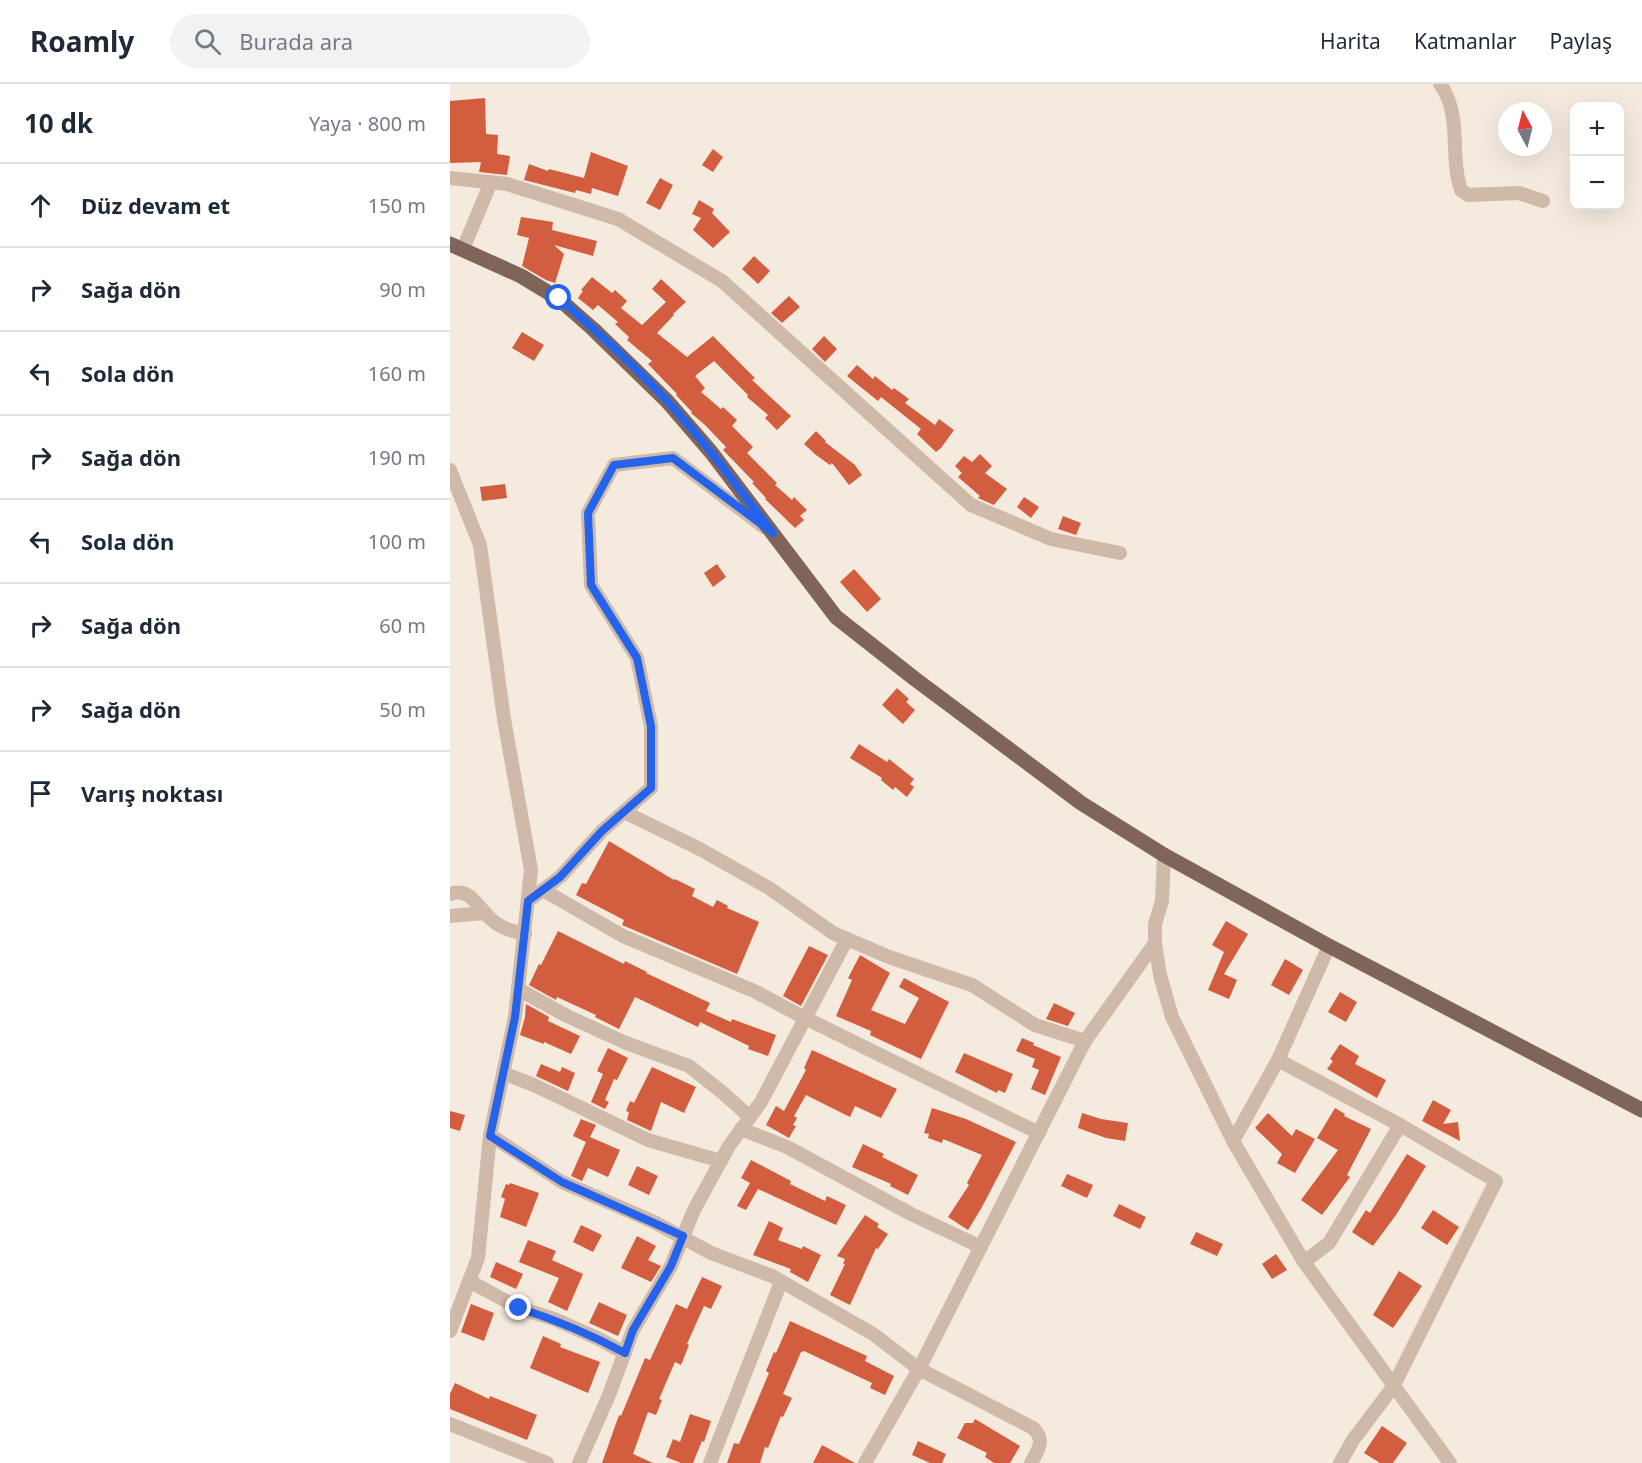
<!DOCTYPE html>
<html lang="tr">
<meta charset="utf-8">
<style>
:root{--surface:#fff;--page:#f2f2f3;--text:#1f2937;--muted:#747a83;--line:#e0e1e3}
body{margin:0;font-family:"Noto Sans",sans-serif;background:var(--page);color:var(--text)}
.controls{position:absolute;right:18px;top:18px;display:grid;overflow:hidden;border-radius:12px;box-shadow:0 6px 24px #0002}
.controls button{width:54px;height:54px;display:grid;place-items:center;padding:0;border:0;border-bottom:2px solid var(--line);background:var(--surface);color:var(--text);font:30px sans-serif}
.compass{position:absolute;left:1048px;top:18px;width:54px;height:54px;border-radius:50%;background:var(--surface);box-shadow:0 6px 24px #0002;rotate:353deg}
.stop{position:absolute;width:18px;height:18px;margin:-14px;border:4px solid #2563eb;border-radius:50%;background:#fff}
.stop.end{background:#2563eb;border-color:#fff;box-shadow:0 2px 6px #0008}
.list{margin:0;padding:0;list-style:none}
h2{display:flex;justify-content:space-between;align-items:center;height:78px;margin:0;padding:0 24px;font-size:26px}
h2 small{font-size:20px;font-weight:400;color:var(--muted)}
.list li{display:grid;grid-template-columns:39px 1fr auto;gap:18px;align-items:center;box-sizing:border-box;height:84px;padding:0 24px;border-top:2px solid var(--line)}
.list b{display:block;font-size:22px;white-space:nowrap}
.list em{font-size:20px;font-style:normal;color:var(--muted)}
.icon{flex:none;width:33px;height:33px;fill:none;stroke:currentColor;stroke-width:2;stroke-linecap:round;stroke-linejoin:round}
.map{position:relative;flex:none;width:1192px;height:1379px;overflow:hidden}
header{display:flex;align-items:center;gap:36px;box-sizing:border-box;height:84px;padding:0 30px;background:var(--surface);border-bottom:2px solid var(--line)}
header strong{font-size:28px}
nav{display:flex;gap:33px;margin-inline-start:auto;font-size:21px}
.search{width:420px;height:54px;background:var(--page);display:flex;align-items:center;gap:15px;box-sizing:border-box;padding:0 21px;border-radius:33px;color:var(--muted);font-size:22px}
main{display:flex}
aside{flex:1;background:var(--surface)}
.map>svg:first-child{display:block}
.building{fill:#d25d3f}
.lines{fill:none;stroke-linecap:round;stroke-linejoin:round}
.minor{stroke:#cfb9a8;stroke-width:14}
.major{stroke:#7f6459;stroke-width:15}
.route{stroke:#2563eb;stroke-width:8}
</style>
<header>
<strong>Roamly</strong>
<div class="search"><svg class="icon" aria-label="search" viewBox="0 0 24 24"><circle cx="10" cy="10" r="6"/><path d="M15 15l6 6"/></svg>Burada ara</div>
<nav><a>Harita</a><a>Katmanlar</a><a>Paylaş</a></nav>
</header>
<main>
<aside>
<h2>10 dk<small>Yaya · 800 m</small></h2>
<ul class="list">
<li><svg class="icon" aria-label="ahead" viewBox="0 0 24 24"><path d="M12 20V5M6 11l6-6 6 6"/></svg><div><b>Düz devam et</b></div><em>150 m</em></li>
<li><svg class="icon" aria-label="right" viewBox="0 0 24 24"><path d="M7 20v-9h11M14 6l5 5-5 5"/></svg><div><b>Sağa dön</b></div><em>90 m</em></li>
<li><svg class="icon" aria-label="left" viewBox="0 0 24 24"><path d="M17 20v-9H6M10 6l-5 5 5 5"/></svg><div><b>Sola dön</b></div><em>160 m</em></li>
<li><svg class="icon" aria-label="right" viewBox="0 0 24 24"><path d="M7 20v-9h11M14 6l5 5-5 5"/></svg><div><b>Sağa dön</b></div><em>190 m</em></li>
<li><svg class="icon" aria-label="left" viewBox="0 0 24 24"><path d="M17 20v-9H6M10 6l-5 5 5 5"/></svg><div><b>Sola dön</b></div><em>100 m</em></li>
<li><svg class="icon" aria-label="right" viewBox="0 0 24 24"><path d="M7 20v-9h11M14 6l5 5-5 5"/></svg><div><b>Sağa dön</b></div><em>60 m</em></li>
<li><svg class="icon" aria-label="right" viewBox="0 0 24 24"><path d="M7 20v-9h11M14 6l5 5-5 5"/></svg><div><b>Sağa dön</b></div><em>50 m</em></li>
<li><svg class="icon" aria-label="arrive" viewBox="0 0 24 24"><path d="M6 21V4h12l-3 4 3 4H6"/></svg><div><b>Varış noktası</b></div></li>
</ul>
</aside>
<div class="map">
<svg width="1192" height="1379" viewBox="0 0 1192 1379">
<rect width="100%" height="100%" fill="#f5eade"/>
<!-- building -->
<g class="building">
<path d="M 35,14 L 36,50 L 48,51 L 47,70 L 60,72 L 57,91 L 29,88 L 31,78 L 0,79 L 0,17 Z"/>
<path d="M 263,65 L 273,73 L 263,88 L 252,81 Z"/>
<path d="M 141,68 L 178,82 L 168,112 L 142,104 L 141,110 L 126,106 L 125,109 L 74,96 L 79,80 L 98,87 L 99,85 L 134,94 Z"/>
<path d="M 210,94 L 223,101 L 210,126 L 196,119 Z"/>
<path d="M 249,116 L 264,125 L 262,129 L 280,148 L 263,164 L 243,146 L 251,134 L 242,130 Z"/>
<path d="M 71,133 L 103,138 L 102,146 L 147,157 L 143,172 L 104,161 L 114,170 L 105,199 L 96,196 L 72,182 L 79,154 L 67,151 Z"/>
<path d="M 304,172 L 320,187 L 308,200 L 292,185 Z"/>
<path d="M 142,193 L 162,209 L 165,206 L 177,217 L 171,224 L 192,241 L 216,218 L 202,205 L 211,195 L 236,218 L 223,230 L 224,231 L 207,249 L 237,273 L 263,252 L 305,294 L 302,296 L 341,332 L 327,346 L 315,334 L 318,331 L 297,313 L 298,311 L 264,277 L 245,292 L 255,304 L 251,308 L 271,325 L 273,323 L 287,336 L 282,342 L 303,363 L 297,369 L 327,399 L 325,401 L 342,416 L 344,413 L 357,426 L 350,432 L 354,436 L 345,444 L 315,415 L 316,414 L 302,399 L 304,398 L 273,366 L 276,363 L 255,341 L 241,329 L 242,328 L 226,311 L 227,310 L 198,280 L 202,277 L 177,256 L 179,253 L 165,240 L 168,238 L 148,221 L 143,226 L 128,214 L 133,207 L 131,206 Z"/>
<path d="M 339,212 L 350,223 L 332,239 L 321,229 Z"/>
<path d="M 72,248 L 94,261 L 84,277 L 62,264 Z"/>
<path d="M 374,252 L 387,265 L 375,278 L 362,265 Z"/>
<path d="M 407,281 L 423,295 L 425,292 L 442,306 L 444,304 L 459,315 L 455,319 L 485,341 L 489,335 L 504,346 L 491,364 L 486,368 L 467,350 L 471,345 L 431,313 L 428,317 L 397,292 Z"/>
<path d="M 366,347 L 376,357 L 375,358 L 405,381 L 412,391 L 399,401 L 382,379 L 380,381 L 366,371 L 354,360 Z"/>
<path d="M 530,370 L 542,382 L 535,389 L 557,405 L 544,421 L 528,414 L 530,412 L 508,393 L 512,389 L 505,382 L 514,372 L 522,378 Z"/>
<path d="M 55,400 L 57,414 L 32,417 L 30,403 Z"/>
<path d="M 574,413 L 589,423 L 581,434 L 567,423 Z"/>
<path d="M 613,432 L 631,439 L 626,451 L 608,445 Z"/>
<path d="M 267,480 L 276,493 L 263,503 L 254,489 Z"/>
<path d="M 404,485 L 431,515 L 417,528 L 390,498 Z"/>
<path d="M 447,604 L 459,615 L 456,618 L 465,626 L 453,640 L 432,621 Z"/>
<path d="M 409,660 L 437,678 L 439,675 L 464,695 L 460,700 L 464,703 L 457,713 L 445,703 L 443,706 L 431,696 L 432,694 L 400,674 Z"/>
<path d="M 159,757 L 224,796 L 225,795 L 245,805 L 242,812 L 263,823 L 267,816 L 278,822 L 277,824 L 309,838 L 287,890 L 172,841 L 174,836 L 126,811 L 132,799 L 136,800 Z"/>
<path d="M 776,837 L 798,850 L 774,890 L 787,896 L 779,915 L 758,906 L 774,868 L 762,861 Z"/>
<path d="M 108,847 L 174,880 L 175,877 L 197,888 L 196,889 L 260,919 L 256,927 L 281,938 L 282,935 L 326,951 L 318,972 L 298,965 L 299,962 L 250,938 L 248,943 L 185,913 L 169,945 L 145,933 L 146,931 L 107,913 L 106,916 L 79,901 L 89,880 L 91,881 Z"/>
<path d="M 359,862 L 378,871 L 351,922 L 333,912 Z"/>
<path d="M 410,871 L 440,889 L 421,926 L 455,940 L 469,914 L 449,903 L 454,894 L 499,918 L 471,975 L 420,951 L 421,947 L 386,932 L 402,896 L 398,894 Z"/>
<path d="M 835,875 L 853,886 L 839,911 L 821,901 Z"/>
<path d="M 890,908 L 907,918 L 896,938 L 878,928 Z"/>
<path d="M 604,919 L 625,929 L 618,942 L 596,935 Z"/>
<path d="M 76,920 L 99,933 L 98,937 L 130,952 L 121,970 L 94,958 L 94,960 L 70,951 L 75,933 Z"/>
<path d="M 572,954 L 584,959 L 583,961 L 611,973 L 595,1011 L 581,1005 L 589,986 L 582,983 L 585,975 L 566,967 Z"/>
<path d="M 890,960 L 909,972 L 905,980 L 936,996 L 927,1014 L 877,985 L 883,977 L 880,975 Z"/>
<path d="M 158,964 L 178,974 L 167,996 L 164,995 L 155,1016 L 159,1018 L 155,1025 L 141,1018 L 153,990 L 147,987 Z"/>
<path d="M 362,966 L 447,1005 L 431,1034 L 405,1022 L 400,1033 L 356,1011 L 344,1032 L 347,1034 L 343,1041 L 346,1042 L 339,1054 L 316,1041 L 326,1022 L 334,1027 L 356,986 L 354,984 Z"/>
<path d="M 514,969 L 563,990 L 555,1009 L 548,1006 L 547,1009 L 505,988 Z"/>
<path d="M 91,980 L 110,988 L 112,983 L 125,989 L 118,1007 L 86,992 Z"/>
<path d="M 202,983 L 246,1003 L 234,1029 L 211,1018 L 201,1047 L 177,1036 L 179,1028 L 176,1027 L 180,1017 L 184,1019 Z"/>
<path d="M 983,1016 L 1001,1026 L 993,1040 L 1008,1038 L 1010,1057 L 972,1037 Z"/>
<path d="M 482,1024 L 516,1035 L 566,1058 L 532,1123 L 518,1146 L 498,1133 L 519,1101 L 517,1099 L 532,1071 L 493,1055 L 492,1059 L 478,1054 L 479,1050 L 474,1049 Z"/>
<path d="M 885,1024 L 895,1030 L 894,1032 L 921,1045 L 897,1091 L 900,1093 L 872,1131 L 851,1116 L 888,1066 L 867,1054 Z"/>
<path d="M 0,1027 L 15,1031 L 10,1047 L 0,1044 Z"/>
<path d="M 632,1029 L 651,1035 L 678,1039 L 675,1057 L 656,1054 L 628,1044 Z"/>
<path d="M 818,1029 L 842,1052 L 846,1045 L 865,1055 L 845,1089 L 827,1079 L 832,1070 L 805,1044 Z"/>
<path d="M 131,1035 L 146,1041 L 140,1053 L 170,1066 L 158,1093 L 138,1084 L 132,1097 L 121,1092 L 136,1058 L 123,1052 Z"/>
<path d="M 413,1060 L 434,1070 L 432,1073 L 468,1091 L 458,1111 L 440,1102 L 441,1100 L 402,1083 Z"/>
<path d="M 957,1070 L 976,1082 L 946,1131 L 923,1162 L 902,1148 L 916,1126 L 920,1129 Z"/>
<path d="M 301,1076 L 341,1097 L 340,1100 L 375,1117 L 377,1112 L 396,1121 L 386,1141 L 308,1105 L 296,1126 L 287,1122 L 300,1099 L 291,1094 Z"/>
<path d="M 187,1082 L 208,1092 L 199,1111 L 178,1101 Z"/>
<path d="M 617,1090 L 643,1101 L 637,1114 L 611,1102 Z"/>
<path d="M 60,1099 L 89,1109 L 76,1143 L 50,1133 L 55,1115 L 51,1113 L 56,1100 L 59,1101 Z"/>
<path d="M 669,1120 L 696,1133 L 690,1145 L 663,1132 Z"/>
<path d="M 983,1126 L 1009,1143 L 997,1161 L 971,1144 Z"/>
<path d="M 415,1131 L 429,1140 L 427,1143 L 438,1150 L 428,1165 L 426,1164 L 400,1221 L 380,1211 L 395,1180 L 393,1180 L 395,1175 L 387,1172 Z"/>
<path d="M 319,1137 L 333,1144 L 328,1156 L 352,1165 L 353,1162 L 371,1171 L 358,1198 L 340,1188 L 341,1185 L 303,1171 Z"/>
<path d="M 131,1141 L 152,1151 L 143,1168 L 123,1158 Z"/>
<path d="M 746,1148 L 773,1160 L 767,1172 L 740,1160 Z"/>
<path d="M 187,1152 L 206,1162 L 198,1176 L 211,1182 L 201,1198 L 171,1184 Z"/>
<path d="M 78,1156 L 106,1167 L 102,1176 L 133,1190 L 117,1227 L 98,1218 L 109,1194 L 69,1178 Z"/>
<path d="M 826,1170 L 837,1186 L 822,1195 L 812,1180 Z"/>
<path d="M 46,1178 L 73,1190 L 66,1205 L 40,1193 Z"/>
<path d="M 949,1187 L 972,1202 L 943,1244 L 923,1231 Z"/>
<path d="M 252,1193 L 272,1202 L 261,1225 L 254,1222 L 237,1260 L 239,1261 L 231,1281 L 225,1278 L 209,1315 L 212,1316 L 206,1331 L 198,1328 L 183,1370 L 203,1379 L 152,1379 L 169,1331 L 171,1332 L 195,1274 L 200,1276 L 226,1220 L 237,1225 Z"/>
<path d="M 149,1218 L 177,1231 L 168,1252 L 139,1239 Z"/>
<path d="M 21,1220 L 44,1229 L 34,1257 L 11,1248 Z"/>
<path d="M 340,1237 L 417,1272 L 415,1277 L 444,1292 L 435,1311 L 420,1304 L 422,1299 L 354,1267 L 351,1268 L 333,1310 L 342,1314 L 333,1333 L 331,1332 L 318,1364 L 315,1363 L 310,1379 L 277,1379 L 284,1359 L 289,1360 L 319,1289 L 316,1287 L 324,1268 L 326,1269 Z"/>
<path d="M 93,1252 L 111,1260 L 110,1263 L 150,1278 L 138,1309 L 80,1284 Z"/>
<path d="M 5,1299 L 39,1315 L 40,1312 L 87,1331 L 77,1356 L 0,1325 L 0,1310 Z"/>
<path d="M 240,1330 L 261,1337 L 254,1358 L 252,1357 L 243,1379 L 231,1379 L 216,1373 L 223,1355 L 230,1358 Z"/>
<path d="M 525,1335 L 570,1362 L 560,1379 L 544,1379 L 535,1373 L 537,1369 L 507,1354 L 515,1339 L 523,1339 Z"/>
<path d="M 932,1342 L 957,1359 L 943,1379 L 930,1379 L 914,1369 Z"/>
<path d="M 468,1357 L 496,1370 L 492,1379 L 480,1379 L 462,1371 Z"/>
<path d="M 372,1361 L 405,1379 L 363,1379 Z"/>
</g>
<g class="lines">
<!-- minor -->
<g class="minor">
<path d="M 990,0 C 1013,32 999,71 1011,106 L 1018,111 L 1069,109 L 1093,117"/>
<path d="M 0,94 L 57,100 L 168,135 L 272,197 L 521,421 L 601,455 L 670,469"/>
<path d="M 13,165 L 41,98"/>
<path d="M 0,386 L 30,461 L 54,635 L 81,786 L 65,933 L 40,1051 L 28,1174 L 0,1247"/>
<path d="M 174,728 L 248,764 L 319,804 L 383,849 L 439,873 L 522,901 L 585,941 L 635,957 L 705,859"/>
<path d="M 714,771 L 712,817 L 705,840 L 705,859 L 710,891 L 722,933 L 783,1057 L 854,1178 L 1000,1379"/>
<path d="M 93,806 L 173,852 L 304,907 L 355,934 L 589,1049"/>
<path d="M 0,810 C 21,803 27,823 41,835 C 50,844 62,847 75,850"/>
<path d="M 78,817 L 110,793 L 152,747 L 201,704 L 201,642 L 187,574 L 141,501 L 138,429 L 164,381 L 223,374 L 314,443"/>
<path d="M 0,832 L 35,829"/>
<path d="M 68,905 L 117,932 L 176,959 L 239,982 L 273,1009 L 300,1033"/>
<path d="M 828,976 L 950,1041 L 1046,1097 L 943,1303 L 903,1356 L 890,1379"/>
<path d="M 53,989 L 84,1001 L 198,1056 L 271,1077"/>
<path d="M 291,1045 L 337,1063 L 461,1130 L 531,1163"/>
<path d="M 40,1051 L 112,1098 L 204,1138 L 261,1169 L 322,1192 L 423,1250 L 469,1285 L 583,1344 C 596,1356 588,1366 581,1379"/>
<path d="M 783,1057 L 828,976 L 879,862"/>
<path d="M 854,1178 L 879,1159 L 950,1041"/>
<path d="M 19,1197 L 69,1224 L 104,1235 L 147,1254 L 175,1269"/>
<path d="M 0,1340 L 97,1379"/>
<path d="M 129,1379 L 159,1311 L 183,1246 L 221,1182 L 244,1126 L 279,1062 L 311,1018 L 397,855"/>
<path d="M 260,1379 L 331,1198"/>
<path d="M 415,1379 L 469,1285 L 635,957"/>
</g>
<!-- major -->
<path class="major" d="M 0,160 L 71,192 L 109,215 L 143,245 L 217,317 L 261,368 L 386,533 L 465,595 L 631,719 L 714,771 L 879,862 L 1192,1026"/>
</g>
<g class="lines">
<!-- route -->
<path class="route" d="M 69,1224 C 106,1236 140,1250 175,1269 L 183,1246 L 221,1182 L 233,1152 L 112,1098 L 40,1052 L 65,933 L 78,817 L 110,793 L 152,747 L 201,704 L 201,642 L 187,574 L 141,501 L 138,429 L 164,381 L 223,374 L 323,449 C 288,404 255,357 216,316 C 183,280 146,247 109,214"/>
</g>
</svg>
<div class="controls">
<button>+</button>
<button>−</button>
</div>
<svg class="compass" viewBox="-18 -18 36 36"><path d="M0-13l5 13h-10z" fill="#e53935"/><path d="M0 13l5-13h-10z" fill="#747a83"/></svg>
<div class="stop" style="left:109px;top:214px"></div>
<div class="stop end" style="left:69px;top:1224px"></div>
</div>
</main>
